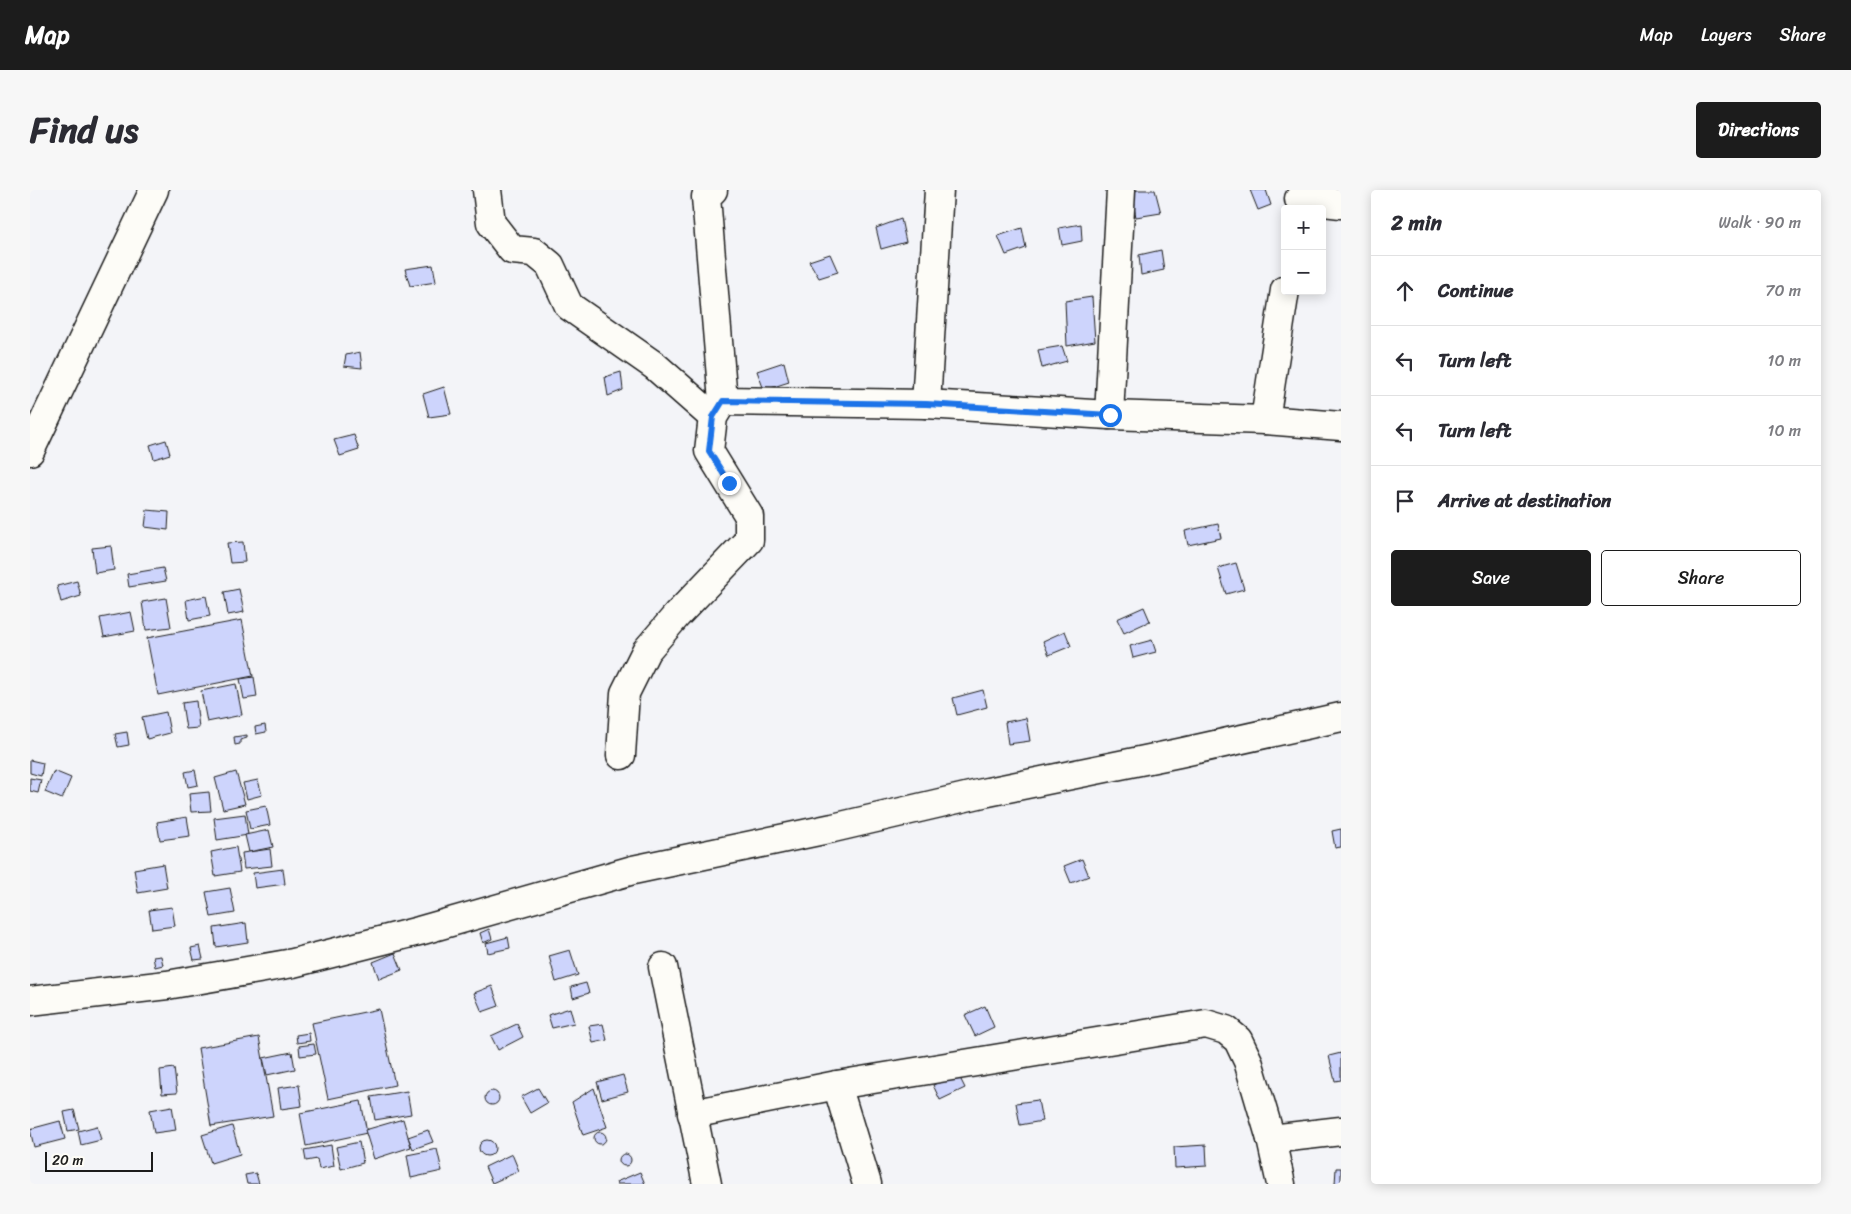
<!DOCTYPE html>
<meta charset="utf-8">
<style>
:root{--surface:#fff;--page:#f7f7f7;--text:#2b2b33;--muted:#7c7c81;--line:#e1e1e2;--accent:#1c1c1c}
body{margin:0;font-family:Sriracha,sans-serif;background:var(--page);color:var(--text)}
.controls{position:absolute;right:15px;top:15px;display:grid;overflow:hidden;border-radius:5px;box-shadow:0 2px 12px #0003}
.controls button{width:45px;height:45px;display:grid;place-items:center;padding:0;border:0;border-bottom:1px solid var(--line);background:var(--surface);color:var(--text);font:25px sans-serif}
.scale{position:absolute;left:15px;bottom:12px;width:108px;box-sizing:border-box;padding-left:5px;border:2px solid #1c1c1c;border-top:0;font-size:14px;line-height:18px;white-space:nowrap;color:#1c1c1c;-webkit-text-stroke:4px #fdfcf7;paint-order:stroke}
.stop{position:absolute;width:15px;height:15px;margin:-11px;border:4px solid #1a73e8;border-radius:50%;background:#fff}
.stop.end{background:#1a73e8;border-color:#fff;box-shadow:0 1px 5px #0008}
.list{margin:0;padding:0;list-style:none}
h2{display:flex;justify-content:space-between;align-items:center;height:65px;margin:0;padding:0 20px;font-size:21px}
h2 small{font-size:16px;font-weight:400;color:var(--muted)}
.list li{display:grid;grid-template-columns:32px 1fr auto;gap:15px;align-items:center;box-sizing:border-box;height:70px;padding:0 20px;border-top:1px solid var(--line)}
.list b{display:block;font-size:19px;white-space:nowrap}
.list em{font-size:16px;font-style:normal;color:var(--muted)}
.actions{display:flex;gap:10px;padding:15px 20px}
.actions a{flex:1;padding:11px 0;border:1px solid var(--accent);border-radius:5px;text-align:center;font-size:18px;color:var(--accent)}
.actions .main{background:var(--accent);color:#fff}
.icon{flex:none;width:28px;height:28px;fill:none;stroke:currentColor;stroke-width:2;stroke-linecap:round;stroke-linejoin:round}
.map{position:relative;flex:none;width:1311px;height:994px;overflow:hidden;border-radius:5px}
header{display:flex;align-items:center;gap:30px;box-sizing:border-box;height:70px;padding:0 25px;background:var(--accent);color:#fff}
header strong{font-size:24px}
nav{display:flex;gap:28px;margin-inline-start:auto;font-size:18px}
.intro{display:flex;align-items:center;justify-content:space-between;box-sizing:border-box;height:120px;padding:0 30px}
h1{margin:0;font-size:35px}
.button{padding:12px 22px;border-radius:5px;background:var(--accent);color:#fff;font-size:18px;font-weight:700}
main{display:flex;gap:30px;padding:0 30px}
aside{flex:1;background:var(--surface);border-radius:5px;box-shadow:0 2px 12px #0003}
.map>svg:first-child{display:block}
.building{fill:#cdd4fc;stroke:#1c1c1c}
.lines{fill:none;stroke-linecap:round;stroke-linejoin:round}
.minor-casing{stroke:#1c1c1c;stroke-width:31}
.minor{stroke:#fdfcf7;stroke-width:28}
.route{stroke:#1a73e8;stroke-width:6}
</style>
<header>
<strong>Map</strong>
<nav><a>Map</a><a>Layers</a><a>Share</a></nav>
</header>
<div class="intro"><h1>Find us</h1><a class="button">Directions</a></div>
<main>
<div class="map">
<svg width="1311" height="994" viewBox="0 0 1311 994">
<rect width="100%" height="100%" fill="#f3f4f8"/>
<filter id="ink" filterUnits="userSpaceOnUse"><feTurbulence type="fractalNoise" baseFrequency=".02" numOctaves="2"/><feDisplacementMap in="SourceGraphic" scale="10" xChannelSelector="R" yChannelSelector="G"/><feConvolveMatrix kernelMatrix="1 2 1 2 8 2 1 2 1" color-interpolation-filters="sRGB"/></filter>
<g filter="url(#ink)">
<!-- building -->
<g class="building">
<path d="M 1108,0 L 1125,0 L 1131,23 L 1106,27 L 1101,2 Z"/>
<path d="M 1220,0 L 1236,0 L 1241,15 L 1228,20 Z"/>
<path d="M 871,29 L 876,52 L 851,59 L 846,38 Z"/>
<path d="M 1051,34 L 1052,51 L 1032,55 L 1029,38 Z"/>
<path d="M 992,38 L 996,58 L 976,65 L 968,46 Z"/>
<path d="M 1131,60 L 1134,80 L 1111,85 L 1109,65 Z"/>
<path d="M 800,64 L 808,82 L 789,88 L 779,71 Z"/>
<path d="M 403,75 L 406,92 L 380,96 L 375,79 Z"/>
<path d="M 1062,107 L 1065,151 L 1037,156 L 1035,111 Z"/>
<path d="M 1032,156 L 1037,171 L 1012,178 L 1008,160 Z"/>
<path d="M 330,162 L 332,178 L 314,176 L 316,165 Z"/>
<path d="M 754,172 L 759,192 L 734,200 L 727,181 Z"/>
<path d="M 591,182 L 593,200 L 578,206 L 575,187 Z"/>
<path d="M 414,197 L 421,224 L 399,227 L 393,204 Z"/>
<path d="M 324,245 L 329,260 L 310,266 L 304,250 Z"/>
<path d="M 136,250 L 140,264 L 124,269 L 120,255 Z"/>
<path d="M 117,320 L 139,322 L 138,340 L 115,337 Z"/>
<path d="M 1188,334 L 1191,348 L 1158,355 L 1155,341 Z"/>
<path d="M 213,352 L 215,372 L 200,373 L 197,353 Z"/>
<path d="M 81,356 L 84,380 L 65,383 L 62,358 Z"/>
<path d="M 1206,373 L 1214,399 L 1196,404 L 1188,378 Z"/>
<path d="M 133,378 L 136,391 L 99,397 L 97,384 Z"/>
<path d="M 47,391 L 51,406 L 31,412 L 27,396 Z"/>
<path d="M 209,399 L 214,422 L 198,425 L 194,402 Z"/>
<path d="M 176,406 L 180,426 L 159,430 L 156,410 Z"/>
<path d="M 136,408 L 141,437 L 116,440 L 112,412 Z"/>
<path d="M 1114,417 L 1120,431 L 1094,443 L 1087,429 Z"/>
<path d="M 101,422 L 105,441 L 74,447 L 70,428 Z"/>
<path d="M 212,430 L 223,486 L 128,505 L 117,448 Z"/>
<path d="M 1035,441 L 1041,456 L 1019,465 L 1013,451 Z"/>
<path d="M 1122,450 L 1126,462 L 1103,468 L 1100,456 Z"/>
<path d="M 224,487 L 227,507 L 214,509 L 210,489 Z"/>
<path d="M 206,494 L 212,525 L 177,532 L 171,501 Z"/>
<path d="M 953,500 L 957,517 L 927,525 L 923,508 Z"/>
<path d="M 166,511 L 169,538 L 156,539 L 152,513 Z"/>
<path d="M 136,522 L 140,543 L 117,549 L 112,527 Z"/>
<path d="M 996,528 L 1000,551 L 978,554 L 975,532 Z"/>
<path d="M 235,535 L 236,542 L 226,544 L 225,537 Z"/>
<path d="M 97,542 L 99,555 L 88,557 L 85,544 Z"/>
<path d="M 217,545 L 217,548 L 210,550 L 210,554 L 205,555 L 204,547 Z"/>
<path d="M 0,570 L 13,573 L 11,586 L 0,583 Z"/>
<path d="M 165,580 L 168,595 L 158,597 L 155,582 Z"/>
<path d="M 24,581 L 41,588 L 32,609 L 15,602 Z"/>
<path d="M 206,582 L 215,614 L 193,619 L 185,588 Z"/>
<path d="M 0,588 L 11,590 L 8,603 L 0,601 Z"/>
<path d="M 228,590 L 232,605 L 217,609 L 213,593 Z"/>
<path d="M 179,602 L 181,621 L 161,622 L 159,604 Z"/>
<path d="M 236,616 L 240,635 L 220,639 L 216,620 Z"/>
<path d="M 215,624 L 218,645 L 187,650 L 184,628 Z"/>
<path d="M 157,627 L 160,646 L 130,650 L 127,632 Z"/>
<path d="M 1311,639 L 1311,657 L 1305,658 L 1302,641 Z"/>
<path d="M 239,640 L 243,657 L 219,662 L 215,645 Z"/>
<path d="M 206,657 L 210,682 L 185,686 L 181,662 Z"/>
<path d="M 240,659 L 242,676 L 214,679 L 212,663 Z"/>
<path d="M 1052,669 L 1059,686 L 1041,693 L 1034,676 Z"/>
<path d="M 133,674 L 137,698 L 108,703 L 104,679 Z"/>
<path d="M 253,679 L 255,694 L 225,698 L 223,683 Z"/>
<path d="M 200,698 L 205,723 L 181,727 L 176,702 Z"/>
<path d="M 142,717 L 145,736 L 122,739 L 119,720 Z"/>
<path d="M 216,733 L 218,752 L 186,757 L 184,738 Z"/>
<path d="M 459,739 L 462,749 L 453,753 L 450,743 Z"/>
<path d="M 478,747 L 480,758 L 458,763 L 456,753 Z"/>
<path d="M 170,756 L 173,769 L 164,770 L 161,758 Z"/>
<path d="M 540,760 L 548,785 L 526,792 L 519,766 Z"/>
<path d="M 365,763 L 372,780 L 349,789 L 343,772 Z"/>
<path d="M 131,766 L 133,775 L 125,777 L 123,767 Z"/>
<path d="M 556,793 L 559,803 L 543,808 L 541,797 Z"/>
<path d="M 462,796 L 469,816 L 452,822 L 444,803 Z"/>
<path d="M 955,816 L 964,837 L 945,846 L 935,825 Z"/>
<path d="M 540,818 L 544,833 L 522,838 L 518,825 Z"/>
<path d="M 349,819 L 365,895 L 298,909 L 282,833 Z"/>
<path d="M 487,834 L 493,847 L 468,860 L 461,846 Z"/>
<path d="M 573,834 L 577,850 L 563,853 L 559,836 Z"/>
<path d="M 279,843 L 280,851 L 267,853 L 266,845 Z"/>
<path d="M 229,847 L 243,926 L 181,936 L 168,858 Z"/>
<path d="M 284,854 L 286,864 L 270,866 L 269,856 Z"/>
<path d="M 262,862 L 265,879 L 237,885 L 233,868 Z"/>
<path d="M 1311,863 L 1311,890 L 1305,891 L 1299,866 Z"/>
<path d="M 144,878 L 147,903 L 132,904 L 130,880 Z"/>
<path d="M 928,884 L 935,898 L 910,910 L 903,895 Z"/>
<path d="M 593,885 L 598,902 L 572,909 L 567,892 Z"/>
<path d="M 269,895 L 272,916 L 251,919 L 248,898 Z"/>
<path d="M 508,898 L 517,913 L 500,923 L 491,907 Z"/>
<path d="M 564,898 L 577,937 L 553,945 L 542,912 Z"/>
<path d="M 377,901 L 381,924 L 345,930 L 341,907 Z"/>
<circle cx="462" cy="908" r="7"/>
<path d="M 1008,910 L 1012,931 L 990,935 L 986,913 Z"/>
<path d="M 331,911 L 337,943 L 276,956 L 270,923 Z"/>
<path d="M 142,916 L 146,940 L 124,943 L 120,920 Z"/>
<path d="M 44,920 L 49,939 L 38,941 L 34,922 Z"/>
<path d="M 373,929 L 381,957 L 344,969 L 335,940 Z"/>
<path d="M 30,931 L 35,949 L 4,957 L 0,939 Z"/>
<path d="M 67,936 L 71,950 L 51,955 L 48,941 Z"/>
<path d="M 202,936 L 210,964 L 181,973 L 172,945 Z"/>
<path d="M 398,940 L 403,952 L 383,959 L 378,947 Z"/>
<circle cx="570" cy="948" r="6"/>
<circle cx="457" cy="958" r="8"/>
<path d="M 329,952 L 333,973 L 311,979 L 306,957 Z"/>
<path d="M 301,955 L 304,976 L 289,979 L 287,969 L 276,971 L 274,960 Z"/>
<path d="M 1176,955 L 1177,976 L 1145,978 L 1144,957 Z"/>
<path d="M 407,959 L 412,981 L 381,988 L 377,965 Z"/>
<circle cx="595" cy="970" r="6"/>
<path d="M 482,964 L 489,981 L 462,993 L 455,977 Z"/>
<path d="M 1306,978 L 1311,978 L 1311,994 L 1305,994 Z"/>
<path d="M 610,982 L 615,994 L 587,994 L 586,992 Z"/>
<path d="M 226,983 L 229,994 L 217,994 L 215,985 Z"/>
</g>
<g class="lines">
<!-- minor casing -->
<g class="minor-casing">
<g id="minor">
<path d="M 457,0 L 461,33 L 482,60 L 504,62 L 520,75 L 539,116 L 625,176 L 683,227"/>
<path d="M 683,0 L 676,7 L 693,211"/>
<path d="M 1269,9 L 1311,14"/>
<path d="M 896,214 L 909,0"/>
<path d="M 1079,225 L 1091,0"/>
<path d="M 1235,230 L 1311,236"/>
<path d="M 0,261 L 124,0"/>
<path d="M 591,565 L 595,503 L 616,461 L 647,425 L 719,350 L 719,326 L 679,261 L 683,227 L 693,211 L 896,214 L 1079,225 L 1235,230 L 1255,100"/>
<path d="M 633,777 L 677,994"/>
<path d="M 0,811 L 137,795 L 263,773 L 389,741 L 603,680 L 803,638 L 953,603 L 1149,563 L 1311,527"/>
<path d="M 807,895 L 837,994"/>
<path d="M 662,924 L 807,895 L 1176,834 L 1196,840 L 1208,850 L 1218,871 L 1241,949 L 1251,994"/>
<path d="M 1241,949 L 1311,941"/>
</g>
</g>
<!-- minor -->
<use href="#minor" class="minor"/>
</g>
</g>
<g class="lines" filter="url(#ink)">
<!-- route -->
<path class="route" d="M 699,293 L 679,261 L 683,227 L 693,211 L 896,214 L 1080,225"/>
</g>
</svg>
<div class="controls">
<button>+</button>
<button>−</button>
</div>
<div class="scale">20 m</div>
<div class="stop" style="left:1080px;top:225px"></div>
<div class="stop end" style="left:699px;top:293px"></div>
</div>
<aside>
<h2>2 min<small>Walk · 90 m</small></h2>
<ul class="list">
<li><svg class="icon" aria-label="ahead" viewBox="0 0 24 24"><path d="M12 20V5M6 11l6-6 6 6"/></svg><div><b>Continue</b></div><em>70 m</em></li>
<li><svg class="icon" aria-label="left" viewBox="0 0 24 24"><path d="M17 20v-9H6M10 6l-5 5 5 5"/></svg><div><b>Turn left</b></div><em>10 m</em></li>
<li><svg class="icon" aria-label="left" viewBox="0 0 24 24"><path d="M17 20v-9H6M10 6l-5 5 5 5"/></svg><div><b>Turn left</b></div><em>10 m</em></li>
<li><svg class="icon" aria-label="arrive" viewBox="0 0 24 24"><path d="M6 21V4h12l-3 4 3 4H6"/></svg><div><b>Arrive at destination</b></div></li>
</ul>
<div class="actions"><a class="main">Save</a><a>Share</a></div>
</aside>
</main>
